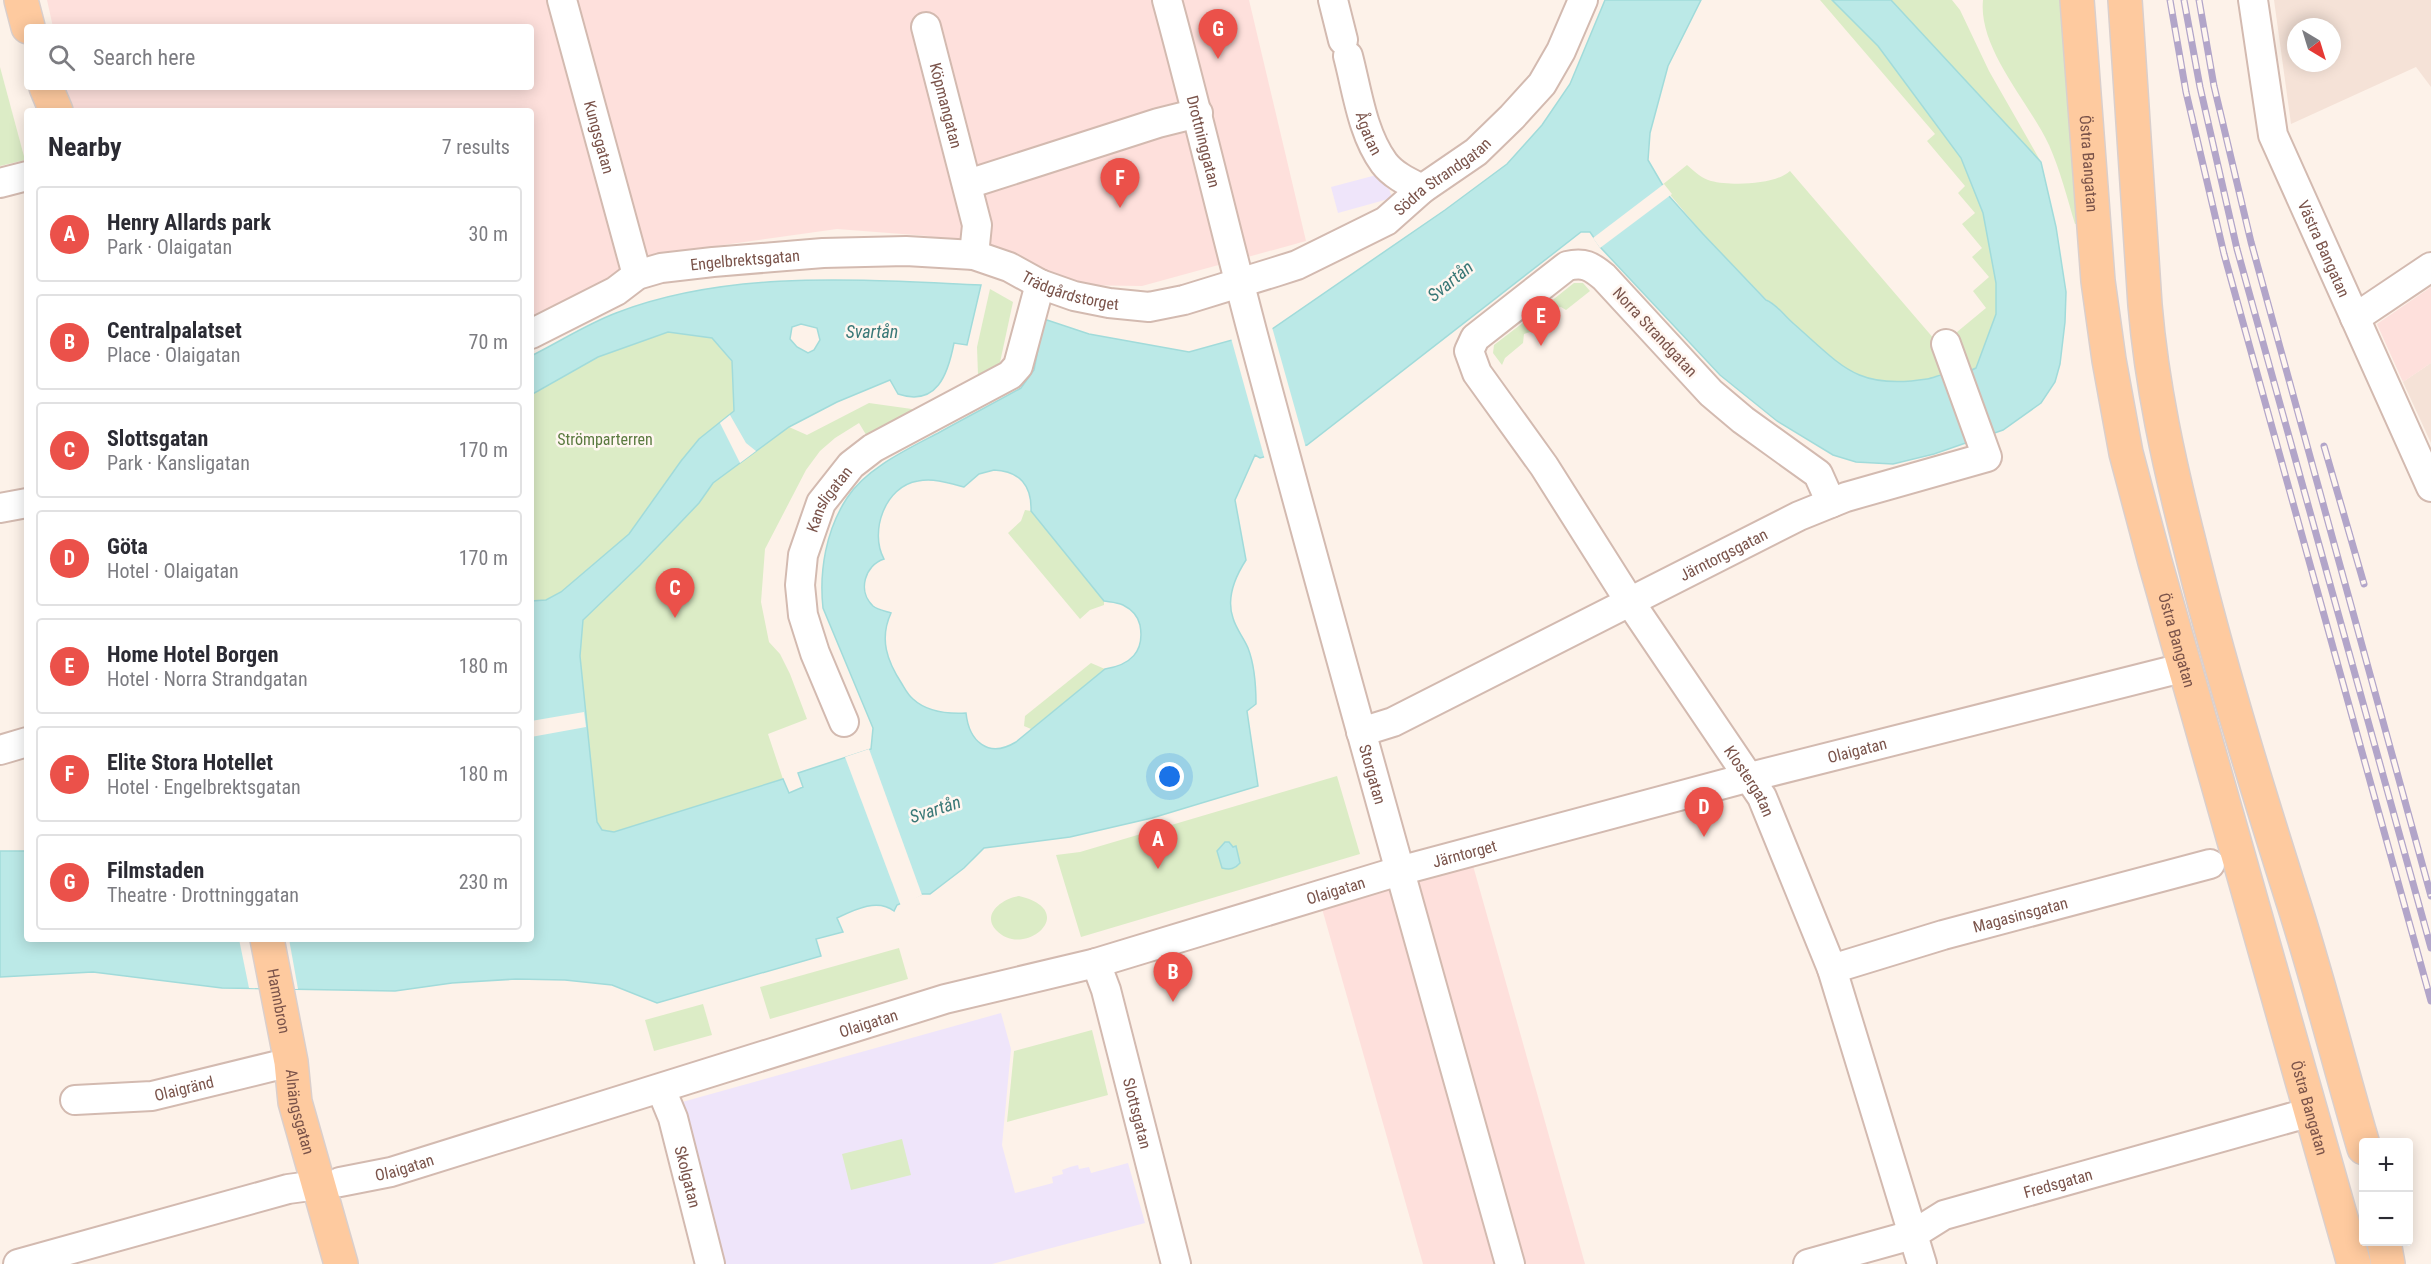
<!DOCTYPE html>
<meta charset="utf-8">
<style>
:root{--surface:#fff;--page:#f7f7f7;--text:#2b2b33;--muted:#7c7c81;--line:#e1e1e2;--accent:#eb514a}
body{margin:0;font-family:"Roboto Condensed",sans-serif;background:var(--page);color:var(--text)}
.controls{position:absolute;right:18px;bottom:18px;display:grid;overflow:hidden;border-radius:6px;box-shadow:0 3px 15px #0003}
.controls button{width:54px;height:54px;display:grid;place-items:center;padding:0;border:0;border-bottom:2px solid var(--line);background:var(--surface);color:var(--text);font:30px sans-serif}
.compass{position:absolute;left:2287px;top:18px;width:54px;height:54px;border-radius:50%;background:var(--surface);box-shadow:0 3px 15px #0003;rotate:142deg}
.you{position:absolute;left:1170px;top:777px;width:21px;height:21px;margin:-15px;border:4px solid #fff;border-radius:50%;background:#1a73e8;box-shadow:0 0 0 9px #1a73e833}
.badge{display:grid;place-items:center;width:39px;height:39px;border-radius:50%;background:var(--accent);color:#fff;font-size:20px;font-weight:700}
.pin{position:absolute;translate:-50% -50px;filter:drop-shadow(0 2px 3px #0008)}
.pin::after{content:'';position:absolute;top:32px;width:21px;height:18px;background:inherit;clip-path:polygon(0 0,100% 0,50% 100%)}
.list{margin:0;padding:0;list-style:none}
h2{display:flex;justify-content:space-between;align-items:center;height:78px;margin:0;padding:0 24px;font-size:26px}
h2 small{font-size:20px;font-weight:400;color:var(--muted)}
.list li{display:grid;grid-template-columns:39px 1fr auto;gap:18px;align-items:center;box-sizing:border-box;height:96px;margin:0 12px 12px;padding:0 12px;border:2px solid var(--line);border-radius:6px}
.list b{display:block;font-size:22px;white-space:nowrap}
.list p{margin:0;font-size:20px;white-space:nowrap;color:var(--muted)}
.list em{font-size:20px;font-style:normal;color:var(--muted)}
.icon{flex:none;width:33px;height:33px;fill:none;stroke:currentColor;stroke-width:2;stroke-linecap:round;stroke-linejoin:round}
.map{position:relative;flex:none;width:2431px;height:1264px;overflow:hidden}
.search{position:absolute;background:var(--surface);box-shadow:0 3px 15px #0003;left:24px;top:24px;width:510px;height:66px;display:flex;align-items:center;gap:15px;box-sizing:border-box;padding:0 21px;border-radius:6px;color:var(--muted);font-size:22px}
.panel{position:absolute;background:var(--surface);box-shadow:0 3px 15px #0003;left:24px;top:108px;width:510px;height:834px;border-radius:6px}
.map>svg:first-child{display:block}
.residential{fill:#f5e2d7;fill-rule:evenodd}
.commercial{fill:#fee0dc}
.education{fill:#efe5fa}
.green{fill:#dcecc6}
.water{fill:#bbe9e7;stroke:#a1dbda;stroke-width:1.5;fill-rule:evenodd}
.pier{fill:#fdf2e9}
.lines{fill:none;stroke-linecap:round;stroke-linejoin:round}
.minor-casing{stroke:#d3bab0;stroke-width:32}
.major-casing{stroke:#dacfcc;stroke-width:36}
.minor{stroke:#fff;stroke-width:28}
.major{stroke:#feca9f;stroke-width:33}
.rail-casing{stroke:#b2a5c9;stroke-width:7}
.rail{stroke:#fff6f0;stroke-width:4.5;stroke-dasharray:14;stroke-linecap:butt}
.labels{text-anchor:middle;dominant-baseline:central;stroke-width:5;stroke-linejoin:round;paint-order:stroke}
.street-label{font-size:16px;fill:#7a534a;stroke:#fff6f0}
.park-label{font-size:16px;fill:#5a7a3f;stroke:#fff6f0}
.water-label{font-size:18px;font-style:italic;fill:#3a7877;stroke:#fff6f0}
</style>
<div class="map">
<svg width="2431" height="1264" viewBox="0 0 2431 1264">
<rect width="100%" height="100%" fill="#fdf2e9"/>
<!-- residential -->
<g class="residential">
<path d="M 2274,0 L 2431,0 L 2431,87 L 2416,67 L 2291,124 ZM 2296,27 L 2332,27 L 2332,63 L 2296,63 Z"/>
<path d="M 2431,363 L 2431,443 L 2403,382 Z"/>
</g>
<!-- commercial -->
<g class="commercial">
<path d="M 47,0 L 1249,0 L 1306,241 L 1142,286 L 1072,285 L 928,236 L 837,229 L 660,254 L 531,322 L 531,111 L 74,111 L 66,87 L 531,87 L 531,27 L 53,27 Z"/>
<path d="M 2431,287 L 2431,363 L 2403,382 L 2377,324 Z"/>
<path d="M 1472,862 L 1585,1264 L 1423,1264 L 1321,905 Z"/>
</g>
<!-- education -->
<g class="education">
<path d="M 1384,173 L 1392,198 L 1338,213 L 1331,187 Z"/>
<path d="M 1001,1013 L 1011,1049 L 1002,1145 L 1015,1193 L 1053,1183 L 1052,1177 L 1063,1174 L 1062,1170 L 1070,1167 L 1078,1165 L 1079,1169 L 1089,1167 L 1091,1173 L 1128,1163 L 1145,1223 L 992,1264 L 720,1264 L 675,1104 Z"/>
</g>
<!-- green -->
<g class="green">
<path d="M 1820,0 L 1832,0 L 1878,46 L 1961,158 L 1983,213 L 1996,283 L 1996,314 L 1976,368 C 1966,374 1956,371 1945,374 C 1939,375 1934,378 1927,379 C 1857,390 1843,367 1794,324 C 1785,316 1778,305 1767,300 L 1703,234 L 1662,185 L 1687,165 C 1695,172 1701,178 1711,181 C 1731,186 1775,185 1790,171 L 1935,340 L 1957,332 L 1986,308 L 1973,291 L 1989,277 L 1972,257 L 1982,248 L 1962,224 L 1975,213 L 1958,193 L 1965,186 L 1927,141 L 1935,134 Z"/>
<path d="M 1891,0 L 1952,0 L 1960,10 L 1989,71 L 2041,162 Z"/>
<path d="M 1983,0 L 2067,0 L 2084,223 L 2075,224 C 2067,197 2060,170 2049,145 C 2029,102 1978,49 1983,0 Z"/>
<path d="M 0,67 L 25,160 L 0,166 Z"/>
<path d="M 1574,283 L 1583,283 L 1590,291 L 1566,310 L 1561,307 L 1557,308 L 1553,316 L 1545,306 Z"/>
<path d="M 990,289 L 1013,302 L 999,367 L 978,375 L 977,347 Z"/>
<path d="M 1524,322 L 1533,331 L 1524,334 L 1523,343 L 1505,358 L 1502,365 L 1493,353 L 1494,345 Z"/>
<path d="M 668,332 L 712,338 L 732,362 L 734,412 L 699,439 L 681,461 L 629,534 L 561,592 L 546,600 L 531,601 L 531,395 L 598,357 Z"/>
<path d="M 869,403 L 919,410 L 868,438 L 859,423 L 835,438 L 820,451 L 806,470 L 765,549 L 761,602 L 769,642 L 780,654 L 790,674 L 807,719 L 768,734 L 783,779 L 614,832 L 602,830 L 597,823 L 580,656 L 583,620 L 640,565 L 699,503 L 713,483 L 789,427 L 807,435 Z"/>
<path d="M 1025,510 L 1031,511 L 1104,601 L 1104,605 L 1090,610 L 1080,619 L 1008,533 L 1021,521 Z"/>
<path d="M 1091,663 L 1105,669 L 1031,729 L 1024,726 L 1025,716 Z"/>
<path d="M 1337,776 L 1360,854 L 1081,937 L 1056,855 L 1080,852 Z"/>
<path d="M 1019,896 C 1082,911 1023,960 996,930 C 981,914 1003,898 1019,896 Z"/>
<path d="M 899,948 L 908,979 L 770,1019 L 760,987 Z"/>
<path d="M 703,1004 L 712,1035 L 654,1051 L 645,1020 Z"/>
<path d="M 1092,1030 L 1108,1095 L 1007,1122 L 1014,1051 Z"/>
<path d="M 902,1139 L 911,1175 L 851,1190 L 842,1154 Z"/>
</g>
<!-- water -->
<g class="water">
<path d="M 1605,0 L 1701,0 L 1668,66 L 1650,133 L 1648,160 L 1669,196 L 1703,234 L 1766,300 C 1778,305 1784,316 1794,324 C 1843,367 1857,390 1927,379 C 1933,378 1939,375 1945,374 C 1956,371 1966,374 1976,368 L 1996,314 L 1996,283 L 1983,213 L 1961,158 L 1878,46 L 1832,0 L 1891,0 L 2041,162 L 2056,227 L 2066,292 L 2065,322 L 2060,364 L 2055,382 L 2041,403 L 2003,430 L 1934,454 L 1893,464 L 1856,462 L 1833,455 L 1777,421 L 1720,375 L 1601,248 L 1590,232 L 1581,232 L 1307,445 L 1260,458 L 1255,455 L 1235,500 L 1246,560 C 1235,577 1226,598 1233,618 C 1236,629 1244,638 1248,648 C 1255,666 1256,685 1256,704 L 1247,711 L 1258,786 L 1152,818 L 1070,837 L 984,848 L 964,868 L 930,894 L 922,894 L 897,905 L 894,911 C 877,898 854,910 837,918 L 843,932 L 816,939 L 821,956 L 657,1003 L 612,985 L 565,980 L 516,979 L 452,983 L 395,991 L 222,988 L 93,972 L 0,977 L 0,851 L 27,851 L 27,939 L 531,939 L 531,601 L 546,600 L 561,592 L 629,534 L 681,461 L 699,439 L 734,411 L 732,361 L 712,338 L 668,332 L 598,357 L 531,395 L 531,356 C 559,342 587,324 616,313 C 730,269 861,280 981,285 L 967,345 L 954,343 C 948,374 937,407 898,394 L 890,380 L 837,402 L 789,427 L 713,483 L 699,503 L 640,565 L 583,620 L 580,656 L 597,822 L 602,830 L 614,832 L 783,779 L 789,793 L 803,787 L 798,773 L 871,749 L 873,728 L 823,608 C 819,571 826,530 847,498 C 866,468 910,448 940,432 C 967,417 994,403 1021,388 L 1034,370 L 1044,319 L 1089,334 L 1189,352 L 1272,329 L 1445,210 L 1507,164 L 1542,125 L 1570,84 ZM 801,324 L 817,328 L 820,340 L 814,350 L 808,353 L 797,347 L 790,339 L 792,327 ZM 994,470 C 1020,471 1032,486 1031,511 L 1104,601 C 1110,602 1117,602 1123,605 C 1131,609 1138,616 1140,625 C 1145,652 1130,665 1105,669 L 1016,742 C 988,759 969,741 966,713 C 948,714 927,712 913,699 C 908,695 905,689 902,684 C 887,661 879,639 891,613 C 885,611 878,610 873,606 C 857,591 865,565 884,559 C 869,532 885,486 918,481 C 934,478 949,483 964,487 L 979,474 Z"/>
<path d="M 1225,842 L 1229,842 L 1233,847 L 1236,846 L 1240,863 C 1235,869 1230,870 1222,868 L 1217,851 Z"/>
</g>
<!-- pier -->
<g class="pier">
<path d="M 1664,184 L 1672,194 L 1600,248 L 1593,238 Z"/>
<path d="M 1272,327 L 1306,448 L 1265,460 L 1231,338 Z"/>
<path d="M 730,415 L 746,443 L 756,451 L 740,463 L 720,423 Z"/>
<path d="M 584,712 L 586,727 L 531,737 L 531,721 Z"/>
<path d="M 869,749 L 922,895 L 901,906 L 845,757 Z"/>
<path d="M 239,939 L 289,939 L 298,989 L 249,988 Z"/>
</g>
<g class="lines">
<!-- minor casing -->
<g class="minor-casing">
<g id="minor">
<path id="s1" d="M 562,0 L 637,275"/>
<path id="s2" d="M 1167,0 C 1197,110 1223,221 1252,331 C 1335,643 1423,954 1510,1264"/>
<path d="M 1333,0 L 1343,40"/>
<path id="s3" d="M 2253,0 L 2273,135 L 2431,487"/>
<path id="s4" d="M 926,27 L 977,225 L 974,255"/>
<path id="s5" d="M 1348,56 C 1357,90 1362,133 1384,163 C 1393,175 1408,182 1422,189"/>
<path d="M 0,183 L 27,176"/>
<path d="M 968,184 L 1158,123 L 1198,113"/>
<path d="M 2355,318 L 2431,267"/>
<path id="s6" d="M 531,334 L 616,291 L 637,275 L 661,268 L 713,262 L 823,253 L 906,251 L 974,255 L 1009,267 L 1040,284 L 1074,296 L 1109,303 L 1149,307 L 1184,300 L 1275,272 L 1297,265 L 1386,221 L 1422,189 L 1476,152 L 1512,117 L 1542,84 L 1561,51 L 1583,0"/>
<path id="s7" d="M 1831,503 L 1818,474 L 1743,420 L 1711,393 L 1604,277 C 1591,266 1584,262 1567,266 L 1475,338 L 1469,351 L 1477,373 L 1544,466 L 1630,602 L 1762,797 L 1832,969 L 1922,1264"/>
<path d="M 0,508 L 27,503"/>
<path id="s8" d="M 844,722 L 815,653 L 803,615 L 800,585 L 803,555 L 821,503 L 851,465 L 873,448 L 1010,375 L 1018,366 L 1040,284"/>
<path id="s9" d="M 1361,732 L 1393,722 L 1799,516 L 1846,497 L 1987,457 L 1946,344"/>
<path d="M 0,750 L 27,742"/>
<path id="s10" d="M 1096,963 L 1106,990 L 1176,1264"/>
<path id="s11" d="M 1832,969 L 1943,935 L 2210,864"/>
<path id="s12" d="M 661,1089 L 673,1118 L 710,1264"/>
<path id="s13" d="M 75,1100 L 152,1096 L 291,1062"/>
<path id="s14" d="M 340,1182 L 391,1172 L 945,999 L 1096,963 L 1399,871 L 1750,777 L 2186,667"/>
<path d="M 18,1264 L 288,1189 L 318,1185"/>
<path id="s15" d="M 1808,1264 L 1912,1235 L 1944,1215 L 2311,1112"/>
</g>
</g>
<!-- major casing -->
<g class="major-casing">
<g id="major">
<path d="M 21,0 L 28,27"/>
<path id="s16" d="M 2077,0 L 2098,281 L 2109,360 L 2126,453 L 2155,562 L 2354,1264"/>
<path d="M 2125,0 L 2145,305 C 2152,387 2169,463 2189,542 C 2218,661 2254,778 2291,895 C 2318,978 2339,1064 2364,1148"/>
<path d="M 46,87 L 56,111"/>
<path id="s17" d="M 267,939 L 291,1062 L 295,1102 L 341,1264"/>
<path d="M 2384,1242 L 2388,1264"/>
</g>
</g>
<!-- minor -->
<use href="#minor" class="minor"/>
<!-- major -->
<use href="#major" class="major"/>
<!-- rail casing -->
<g class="rail-casing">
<g id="rail">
<path d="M 2170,0 L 2186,92 L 2224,254 L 2431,1001"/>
<path d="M 2184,0 L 2200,87 L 2237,249 L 2431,948"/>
<path d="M 2199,0 L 2214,86 L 2251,242 L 2431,896"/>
<path d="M 2324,446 L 2364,584"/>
</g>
</g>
<!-- rail -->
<use href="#rail" class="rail"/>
</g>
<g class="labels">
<!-- street labels -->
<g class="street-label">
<text stroke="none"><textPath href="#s4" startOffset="81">Köpmangatan</textPath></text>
<text stroke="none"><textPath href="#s5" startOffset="80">Ågatan</textPath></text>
<text stroke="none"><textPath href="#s1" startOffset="142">Kungsgatan</textPath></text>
<text stroke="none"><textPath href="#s2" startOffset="146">Drottninggatan</textPath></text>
<text stroke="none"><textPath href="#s16" startOffset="164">Östra Bangatan</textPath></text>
<text stroke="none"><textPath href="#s6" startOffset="970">Södra Strandgatan</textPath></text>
<text stroke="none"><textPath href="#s3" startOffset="261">Västra Bangatan</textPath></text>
<text stroke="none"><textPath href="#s6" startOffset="231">Engelbrektsgatan</textPath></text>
<text stroke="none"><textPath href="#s6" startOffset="564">Trädgårdstorget</textPath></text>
<text transform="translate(1655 332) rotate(47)">Norra Strandgatan</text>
<text stroke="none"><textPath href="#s8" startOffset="237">Kansligatan</textPath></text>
<text stroke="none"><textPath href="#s9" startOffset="404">Järntorgsgatan</textPath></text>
<text stroke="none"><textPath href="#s16" startOffset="650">Östra Bangatan</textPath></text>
<text stroke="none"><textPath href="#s14" startOffset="1578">Olaigatan</textPath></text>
<text stroke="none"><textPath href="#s2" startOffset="801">Storgatan</textPath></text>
<text stroke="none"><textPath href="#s7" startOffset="1010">Klostergatan</textPath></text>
<text stroke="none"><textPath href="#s14" startOffset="1172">Järntorget</textPath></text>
<text stroke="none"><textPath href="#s14" startOffset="1038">Olaigatan</textPath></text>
<text stroke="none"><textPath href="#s11" startOffset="196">Magasinsgatan</textPath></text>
<text stroke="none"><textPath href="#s17" startOffset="63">Hamnbron</textPath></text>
<text stroke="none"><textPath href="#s14" startOffset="552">Olaigatan</textPath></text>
<text stroke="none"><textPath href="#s13" startOffset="110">Olaigränd</textPath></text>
<text stroke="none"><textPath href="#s16" startOffset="1136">Östra Bangatan</textPath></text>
<text stroke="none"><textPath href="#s17" startOffset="176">Alnängsgatan</textPath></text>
<text stroke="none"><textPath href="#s10" startOffset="156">Slottsgatan</textPath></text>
<text stroke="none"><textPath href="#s14" startOffset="66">Olaigatan</textPath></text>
<text stroke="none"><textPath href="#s12" startOffset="92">Skolgatan</textPath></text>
<text stroke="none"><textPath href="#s15" startOffset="264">Fredsgatan</textPath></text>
</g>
<!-- park labels -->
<g class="park-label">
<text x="605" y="439">Strömparterren</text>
</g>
<!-- water labels -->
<g class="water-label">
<text transform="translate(1450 281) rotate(-39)">Svartån</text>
<text x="872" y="331">Svartån</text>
<text transform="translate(935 809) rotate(-18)">Svartån</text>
</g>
</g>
</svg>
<div class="controls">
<button>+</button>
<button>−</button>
</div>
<svg class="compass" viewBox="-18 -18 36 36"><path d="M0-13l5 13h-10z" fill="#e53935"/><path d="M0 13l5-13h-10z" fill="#7c7c81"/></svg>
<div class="you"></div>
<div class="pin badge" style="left:1158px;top:869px">A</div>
<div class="pin badge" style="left:1173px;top:1002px">B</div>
<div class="pin badge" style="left:675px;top:618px">C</div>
<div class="pin badge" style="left:1704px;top:837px">D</div>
<div class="pin badge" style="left:1541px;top:346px">E</div>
<div class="pin badge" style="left:1120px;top:208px">F</div>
<div class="pin badge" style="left:1218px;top:59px">G</div>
<div class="search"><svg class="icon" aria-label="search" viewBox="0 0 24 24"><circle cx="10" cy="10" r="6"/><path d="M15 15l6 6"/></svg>Search here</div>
<section class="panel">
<h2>Nearby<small>7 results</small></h2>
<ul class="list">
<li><span class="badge">A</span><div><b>Henry Allards park</b><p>Park · Olaigatan</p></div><em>30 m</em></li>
<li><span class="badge">B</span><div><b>Centralpalatset</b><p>Place · Olaigatan</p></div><em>70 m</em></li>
<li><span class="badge">C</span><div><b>Slottsgatan</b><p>Park · Kansligatan</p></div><em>170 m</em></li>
<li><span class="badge">D</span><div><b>Göta</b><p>Hotel · Olaigatan</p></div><em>170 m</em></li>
<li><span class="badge">E</span><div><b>Home Hotel Borgen</b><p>Hotel · Norra Strandgatan</p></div><em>180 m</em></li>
<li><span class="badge">F</span><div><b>Elite Stora Hotellet</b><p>Hotel · Engelbrektsgatan</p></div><em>180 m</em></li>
<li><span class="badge">G</span><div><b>Filmstaden</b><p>Theatre · Drottninggatan</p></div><em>230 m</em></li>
</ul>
</section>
</div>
